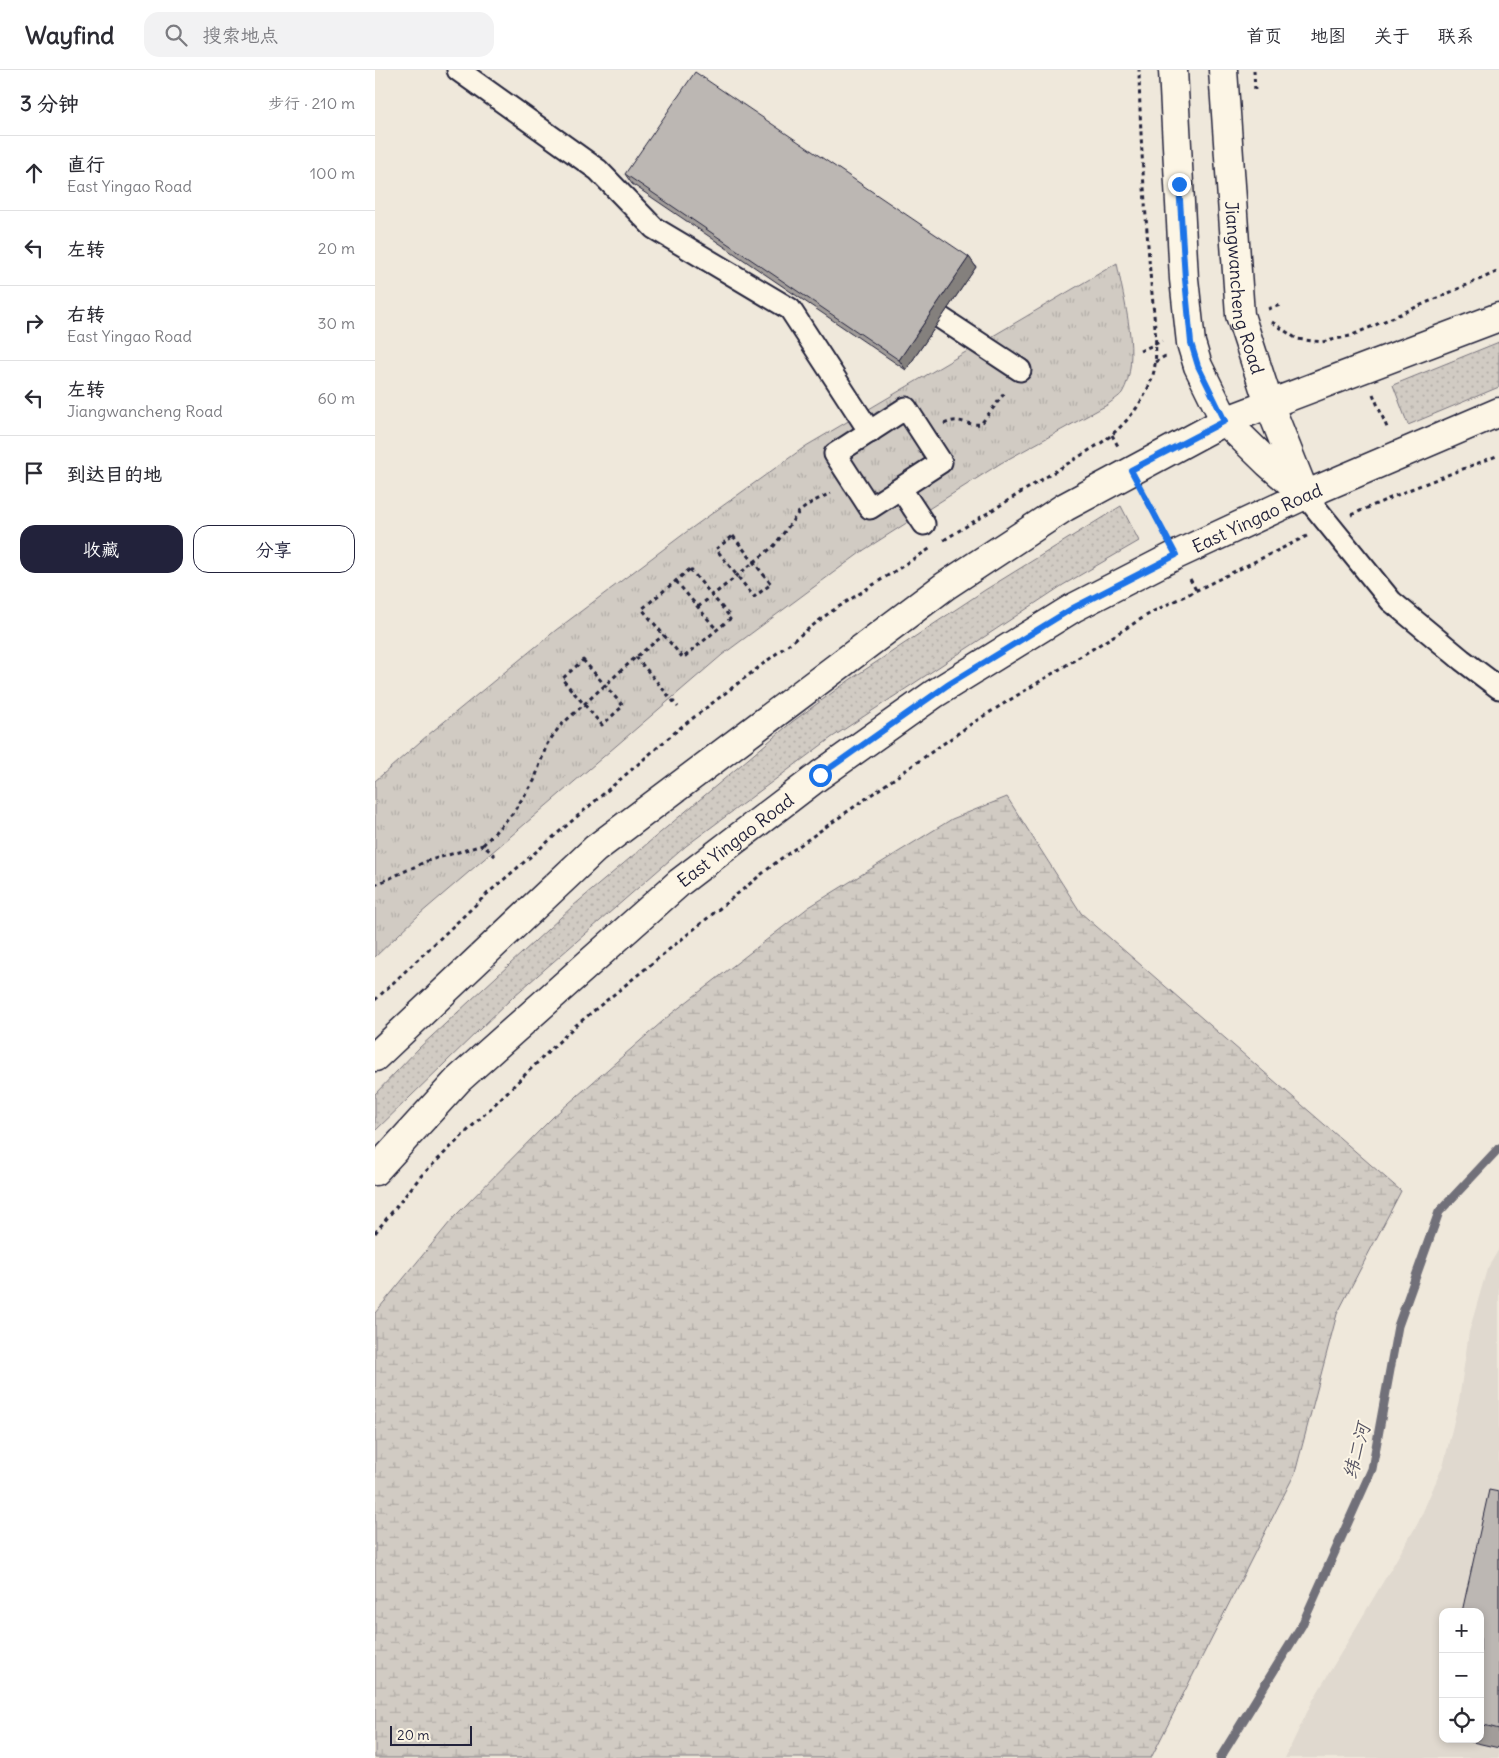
<!DOCTYPE html>
<html lang="zh">
<meta charset="utf-8">
<style>
:root{--surface:#fff;--page:#f2f2f3;--text:#2b2b33;--muted:#7c7c81;--line:#e1e1e2;--accent:#22223b}
body{margin:0;font-family:Delius,"LXGW WenKai TC",sans-serif;background:var(--page);color:var(--text)}
.controls{position:absolute;right:15px;bottom:15px;display:grid;overflow:hidden;border-radius:10px;box-shadow:0 2px 8px #0003}
.controls button{width:45px;height:45px;display:grid;place-items:center;padding:0;border:0;border-bottom:1px solid var(--line);background:var(--surface);color:var(--text);font:25px sans-serif}
.scale{position:absolute;left:15px;bottom:12px;width:82px;box-sizing:border-box;padding-left:5px;border:2px solid #22223b;border-top:0;font-size:14px;line-height:18px;white-space:nowrap;color:#22223b;-webkit-text-stroke:4px #fcf5e5;paint-order:stroke}
.stop{position:absolute;width:15px;height:15px;margin:-11px;border:4px solid #1a73e8;border-radius:50%;background:#fff}
.stop.end{background:#1a73e8;border-color:#fff;box-shadow:0 1px 5px #0008}
.list{margin:0;padding:0;list-style:none}
h2{display:flex;justify-content:space-between;align-items:center;height:65px;margin:0;padding:0 20px;font-size:21px}
h2 small{font-size:16px;font-weight:400;color:var(--muted)}
.list li{display:grid;grid-template-columns:32px 1fr auto;gap:15px;align-items:center;box-sizing:border-box;height:75px;padding:0 20px;border-top:1px solid var(--line)}
.list b{display:block;font-size:19px;white-space:nowrap}
.list p{margin:0;font-size:16px;white-space:nowrap;color:var(--muted)}
.list em{font-size:16px;font-style:normal;color:var(--muted)}
.actions{display:flex;gap:10px;padding:15px 20px}
.actions a{flex:1;padding:11px 0;border:1px solid var(--accent);border-radius:15px;text-align:center;font-size:18px;color:var(--accent)}
.actions .main{background:var(--accent);color:#fff}
.icon{flex:none;width:28px;height:28px;fill:none;stroke:currentColor;stroke-width:2;stroke-linecap:round;stroke-linejoin:round}
.map{position:relative;flex:none;width:1124px;height:1688px;overflow:hidden}
header{display:flex;align-items:center;gap:30px;box-sizing:border-box;height:70px;padding:0 25px;background:var(--surface);border-bottom:1px solid var(--line)}
header strong{font-size:24px}
nav{display:flex;gap:28px;margin-inline-start:auto;font-size:18px}
.search{width:350px;height:45px;background:var(--page);display:flex;align-items:center;gap:12px;box-sizing:border-box;padding:0 18px;border-radius:15px;color:var(--muted);font-size:19px}
main{display:flex}
aside{flex:1;background:var(--surface)}
.map>svg:first-child{display:block}
.built{fill:#e0d9cf;fill-rule:evenodd}
.grass{fill:url(#grass-dots);stroke:#7a767f}
.wetland{fill:url(#wetland-marsh);stroke:#7a767f}
.park{fill:url(#park-tufts);stroke:#7a767f}
.lines{fill:none;stroke-linecap:round;stroke-linejoin:round}
.stream{stroke:#716f79;stroke-width:9}
.street-casing{stroke:#22223b;stroke-width:25}
.secondary-casing{stroke:#22223b;stroke-width:31}
.primary-casing{stroke:#22223b;stroke-width:31}
.path{stroke:#22223b;stroke-width:3;stroke-dasharray:4 4;stroke-linecap:butt}
.street{stroke:#fcf5e5;stroke-width:21}
.secondary{stroke:#fcf5e5;stroke-width:28}
.primary{stroke:#fcf5e5;stroke-width:28}
.wall{fill:#a29d9a;stroke:#22223b}
.shaded-wall{fill:#84807d;stroke:#22223b}
.building{fill:#bcb7b3;stroke:#22223b}
.route{stroke:#1a73e8;stroke-width:6}
.labels{text-anchor:middle;dominant-baseline:central;stroke-width:4;stroke-linejoin:round;paint-order:stroke}
.street-label{font-size:18px;fill:#22223b;stroke:#fcf5e5}
.water-label{font-size:19px;font-style:italic;fill:#575564;stroke:#fcf5e5}
</style>
<header>
<strong>Wayfind</strong>
<div class="search"><svg class="icon" aria-label="search" viewBox="0 0 24 24"><circle cx="10" cy="10" r="6"/><path d="M15 15l6 6"/></svg>搜索地点</div>
<nav><a>首页</a><a>地图</a><a>关于</a><a>联系</a></nav>
</header>
<main>
<aside>
<h2>3 分钟<small>步行 · 210 m</small></h2>
<ul class="list">
<li><svg class="icon" aria-label="ahead" viewBox="0 0 24 24"><path d="M12 20V5M6 11l6-6 6 6"/></svg><div><b>直行</b><p>East Yingao Road</p></div><em>100 m</em></li>
<li><svg class="icon" aria-label="left" viewBox="0 0 24 24"><path d="M17 20v-9H6M10 6l-5 5 5 5"/></svg><div><b>左转</b></div><em>20 m</em></li>
<li><svg class="icon" aria-label="right" viewBox="0 0 24 24"><path d="M7 20v-9h11M14 6l5 5-5 5"/></svg><div><b>右转</b><p>East Yingao Road</p></div><em>30 m</em></li>
<li><svg class="icon" aria-label="left" viewBox="0 0 24 24"><path d="M17 20v-9H6M10 6l-5 5 5 5"/></svg><div><b>左转</b><p>Jiangwancheng Road</p></div><em>60 m</em></li>
<li><svg class="icon" aria-label="arrive" viewBox="0 0 24 24"><path d="M6 21V4h12l-3 4 3 4H6"/></svg><div><b>到达目的地</b></div></li>
</ul>
<div class="actions"><a class="main">收藏</a><a>分享</a></div>
</aside>
<div class="map">
<svg width="1124" height="1688" viewBox="0 0 1124 1688">
<defs>
<pattern id="grass-dots" width="8" height="8" patternUnits="userSpaceOnUse" patternTransform="scale(1.25)"><rect width="8" height="8" fill="#d1cbc3"/><path d="M2 2h.1M6 6h.1" fill="none" stroke="#b3aea8" stroke-width="1.8" stroke-linecap="round"/></pattern>
<pattern id="wetland-marsh" width="20" height="14" patternUnits="userSpaceOnUse" patternTransform="scale(1.25)"><rect width="20" height="14" fill="#d1cbc3"/><path d="M1 5h8M5 5V1M11 12h8M15 12V8" fill="none" stroke="#b3aea8"/></pattern>
<pattern id="park-tufts" width="24" height="20" patternUnits="userSpaceOnUse" patternTransform="scale(1.25)"><rect width="24" height="20" fill="#d1cbc3"/><path d="M3 7l-1-3M5 7V3M7 7l1-3M15 17l-1-3M17 17v-4M19 17l1-3" fill="none" stroke="#b3aea8"/></pattern>
</defs>
<rect width="100%" height="100%" fill="#efe8db"/>
<filter id="ink" filterUnits="userSpaceOnUse"><feTurbulence type="fractalNoise" baseFrequency=".02" numOctaves="2"/><feDisplacementMap in="SourceGraphic" scale="10" xChannelSelector="R" yChannelSelector="G"/><feConvolveMatrix kernelMatrix="1 2 1 2 8 2 1 2 1" color-interpolation-filters="sRGB"/></filter>
<g filter="url(#ink)">
<!-- built -->
<path class="built" d="M 1124,1179 L 1124,1688 L 910,1688 L 938,1630 L 1043,1453 L 1069,1393 L 1084,1330 L 1094,1262 L 1112,1199 ZM 1068,1542 L 1105,1542 L 1105,1669 L 1068,1669 Z"/>
<!-- grass -->
<g class="grass">
<path d="M 1124,272 L 1124,317 L 1033,355 L 1018,315 Z"/>
<path d="M 746,436 L 764,471 L 688,515 L 456,668 L 311,776 L 139,926 L 0,1061 L 0,1024 L 44,978 L 198,836 L 417,652 L 476,609 L 610,520 Z"/>
</g>
<!-- wetland -->
<path class="wetland" d="M 632,727 L 706,843 L 1026,1121 L 962,1244 L 920,1403 L 776,1688 L 0,1688 L 0,1243 L 80,1146 L 178,1047 L 296,944 L 434,837 L 577,749 Z"/>
<!-- park -->
<path class="park" d="M 742,193 C 748,228 767,290 747,323 C 744,327 737,331 732,335 L 626,393 L 489,480 L 347,585 L 45,844 L 0,887 L 0,711 L 53,665 L 181,560 L 314,460 L 431,376 Z"/>
<g class="lines">
<!-- stream -->
<path class="stream" d="M 845,1688 L 927,1555 L 997,1399 L 1023,1256 L 1064,1142 L 1124,1078"/>
<!-- street casing -->
<g class="street-casing">
<g id="street">
<path d="M 83,0 L 223,100 L 279,158 L 415,239 L 495,362"/>
<path d="M 566,248 L 645,300"/>
<path d="M 531,338 L 566,392 L 495,438 L 460,384 Z"/>
<path d="M 526,419 L 549,454"/>
<path d="M 930,425 L 1016,531 L 1087,590 L 1124,618"/>
</g>
</g>
<!-- secondary casing -->
<g class="secondary-casing">
<g id="secondary">
<path d="M 798,0 L 809,209 L 816,273 L 823,296 L 850,351 L 893,393 L 930,425"/>
<path id="s1" d="M 848,0 L 865,245 L 894,334 L 929,422"/>
</g>
</g>
<!-- primary casing -->
<g class="primary-casing">
<g id="primary">
<path d="M 0,987 L 220,779 L 570,516 L 690,437 L 850,351 L 1124,247"/>
<path id="s2" d="M 0,1101 L 83,1010 L 305,812 L 445,705 L 559,624 L 698,538 L 801,485 L 930,425 L 1124,342"/>
</g>
</g>
<!-- path -->
<g class="path">
<path d="M 879,0 L 880,22"/>
<path d="M 893,239 L 905,235"/>
<path d="M 897,252 L 922,269 L 947,272 L 975,266 L 1124,201"/>
<path d="M 765,281 L 787,271"/>
<path d="M 780,292 L 792,285"/>
<path d="M 998,324 L 1013,360"/>
<path d="M 569,354 C 586,346 589,356 606,354 L 631,321"/>
<path d="M 737,365 L 744,378"/>
<path d="M 769,425 L 789,462"/>
<path d="M 976,445 L 1036,419 L 1124,385"/>
<path d="M 358,466 L 396,514 L 379,527 L 341,479 Z"/>
<path d="M 569,470 L 726,373 C 750,356 772,330 779,301 C 784,276 777,229 775,202 C 770,135 765,67 764,0"/>
<path d="M 315,499 L 356,548 L 308,588 L 267,539 Z"/>
<path d="M 815,509 L 821,520"/>
<path d="M 301,511 L 342,560"/>
<path d="M 323,537 L 399,476 L 424,442 L 437,432 L 456,423"/>
<path d="M 261,587 L 303,637"/>
<path d="M 208,590 L 248,636 L 227,655 L 187,609 Z"/>
<path d="M 108,775 L 137,744 L 159,711 L 172,674 L 185,656 L 261,587 L 289,565"/>
<path d="M 0,815 L 52,791 L 108,775 L 122,788"/>
<path d="M 0,930 L 112,824 L 305,658 L 454,543 L 556,478"/>
<path d="M 0,1163 L 46,1106 L 200,956 L 404,790 L 599,652 L 779,541 L 932,466"/>
</g>
<!-- street -->
<use href="#street" class="street"/>
<!-- secondary -->
<use href="#secondary" class="secondary"/>
<!-- primary -->
<use href="#primary" class="primary"/>
</g>
<!-- wall -->
<g class="wall">
<path d="M 250,104 L 594,187 L 601,197 L 531,300 L 257,114 Z"/>
<path d="M 1124,1422 L 1124,1678 L 1084,1669 L 1105,1669 L 1105,1542 Z"/>
</g>
<!-- shaded-wall -->
<path class="shaded-wall" d="M 594,187 L 601,197 L 531,300 L 524,290 Z"/>
<!-- building -->
<g class="building">
<path d="M 320,2 L 594,187 L 524,290 L 250,104 Z"/>
<path d="M 1114,1420 L 1124,1422 L 1124,1659 L 1105,1654 L 1105,1542 L 1087,1542 Z"/>
<path d="M 1068,1629 L 1068,1646 L 1064,1645 Z"/>
</g>
</g>
<g class="lines" filter="url(#ink)">
<!-- route -->
<path class="route" d="M 445,705 L 574,614 L 698,538 L 801,485 L 756,400 L 850,351 L 823,296 L 816,273 L 810,209 L 804,114"/>
</g>
<g class="labels">
<!-- street labels -->
<g class="street-label">
<text stroke="none"><textPath href="#s1" startOffset="219">Jiangwancheng Road</textPath></text>
<text stroke="none"><textPath href="#s2" startOffset="1105">East Yingao Road</textPath></text>
<text stroke="none"><textPath href="#s2" startOffset="490">East Yingao Road</textPath></text>
</g>
<!-- water labels -->
<g class="water-label">
<text transform="translate(981 1381) rotate(-75)">纬二河</text>
</g>
</g>
</svg>
<div class="controls">
<button>+</button>
<button>−</button>
<button><svg class="icon" aria-label="locate" viewBox="0 0 24 24"><circle cx="12" cy="12" r="6"/><path d="M12 2v4M12 18v4M2 12h4M18 12h4"/></svg></button>
</div>
<div class="scale">20 m</div>
<div class="stop" style="left:445px;top:705px"></div>
<div class="stop end" style="left:804px;top:114px"></div>
</div>
</main>
